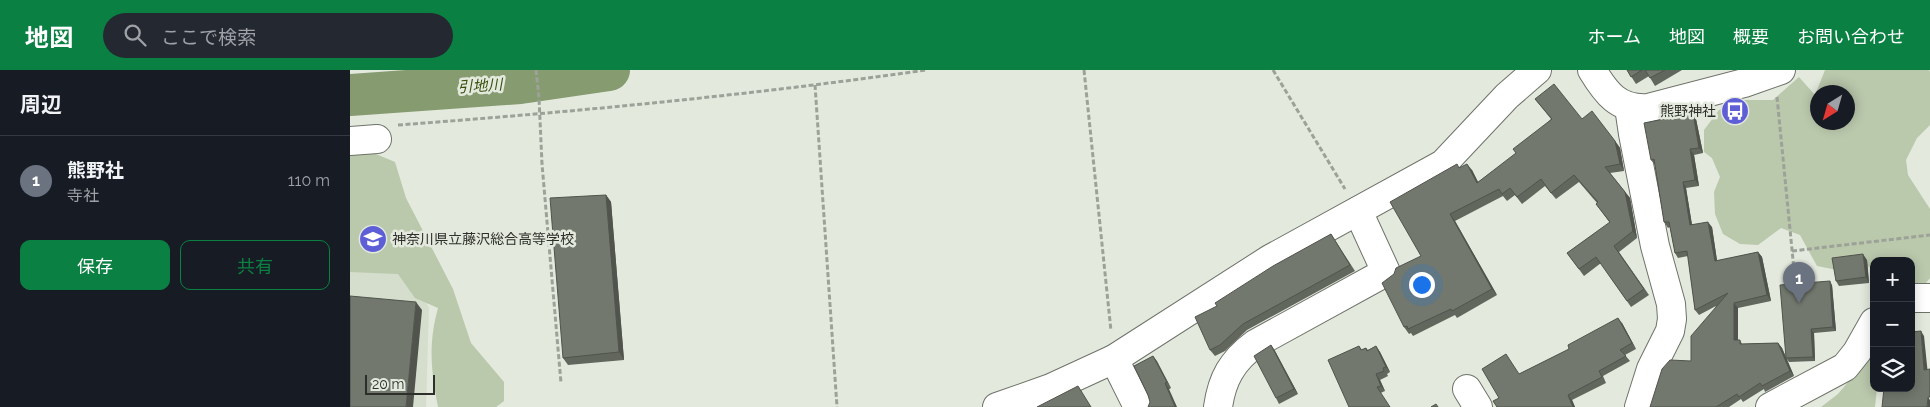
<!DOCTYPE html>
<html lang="ja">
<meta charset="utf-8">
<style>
:root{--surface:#171b24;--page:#242831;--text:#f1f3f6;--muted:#9ea1a6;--line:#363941;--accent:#0b8043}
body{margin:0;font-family:Raleway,"Noto Sans JP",sans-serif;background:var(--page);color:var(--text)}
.controls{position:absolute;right:15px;bottom:15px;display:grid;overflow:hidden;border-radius:10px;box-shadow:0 2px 12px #0003}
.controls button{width:45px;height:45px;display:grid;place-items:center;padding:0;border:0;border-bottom:1px solid var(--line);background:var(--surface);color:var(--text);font:25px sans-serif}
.compass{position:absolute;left:1460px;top:15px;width:45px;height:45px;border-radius:50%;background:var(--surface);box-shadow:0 2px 12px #0003;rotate:217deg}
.scale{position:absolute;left:15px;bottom:12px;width:70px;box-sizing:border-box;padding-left:5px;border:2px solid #2d2f2a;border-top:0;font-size:14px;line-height:18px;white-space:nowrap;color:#2d2f2a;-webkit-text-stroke:4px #e3e9dd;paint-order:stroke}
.you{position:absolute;left:1071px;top:214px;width:18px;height:18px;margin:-12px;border:4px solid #fff;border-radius:50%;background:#1a73e8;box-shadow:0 0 0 8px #1a73e833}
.badge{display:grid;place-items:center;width:32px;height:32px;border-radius:50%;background:var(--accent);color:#fff;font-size:16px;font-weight:700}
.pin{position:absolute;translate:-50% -41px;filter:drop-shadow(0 1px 2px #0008)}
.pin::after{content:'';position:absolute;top:26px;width:18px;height:15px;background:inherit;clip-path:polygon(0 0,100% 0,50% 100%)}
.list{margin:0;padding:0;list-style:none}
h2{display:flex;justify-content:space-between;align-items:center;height:65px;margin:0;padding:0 20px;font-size:21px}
h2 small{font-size:16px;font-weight:400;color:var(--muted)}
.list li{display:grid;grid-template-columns:32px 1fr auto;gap:15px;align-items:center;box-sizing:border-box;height:90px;padding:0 20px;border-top:1px solid var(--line)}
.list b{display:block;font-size:19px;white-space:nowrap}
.list p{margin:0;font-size:16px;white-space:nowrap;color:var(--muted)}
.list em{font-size:16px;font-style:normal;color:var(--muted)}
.actions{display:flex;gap:10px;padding:15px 20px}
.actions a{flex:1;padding:11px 0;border:1px solid var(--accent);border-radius:10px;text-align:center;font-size:18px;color:var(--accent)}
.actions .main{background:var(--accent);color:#fff}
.icon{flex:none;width:28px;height:28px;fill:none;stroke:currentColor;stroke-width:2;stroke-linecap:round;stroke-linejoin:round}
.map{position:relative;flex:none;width:1580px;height:337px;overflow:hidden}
header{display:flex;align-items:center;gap:30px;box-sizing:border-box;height:70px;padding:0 25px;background:var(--accent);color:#fff}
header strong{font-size:24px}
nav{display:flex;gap:28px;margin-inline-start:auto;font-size:18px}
.search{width:350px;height:45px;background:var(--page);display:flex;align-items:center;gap:12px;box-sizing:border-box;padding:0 18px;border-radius:28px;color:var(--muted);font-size:19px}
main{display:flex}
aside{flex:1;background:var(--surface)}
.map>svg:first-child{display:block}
.built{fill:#d5decc}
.green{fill:#bac8ac;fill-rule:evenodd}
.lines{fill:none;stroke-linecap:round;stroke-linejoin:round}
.river{stroke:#869b70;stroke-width:42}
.minor-casing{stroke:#6e7369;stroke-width:30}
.path{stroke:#9da299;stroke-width:3;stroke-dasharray:5 2.5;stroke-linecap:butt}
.minor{stroke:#fff;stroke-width:28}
.wall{fill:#62675e}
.shaded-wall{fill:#50544c}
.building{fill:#72786d;stroke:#50544c}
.labels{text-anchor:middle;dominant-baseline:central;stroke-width:5;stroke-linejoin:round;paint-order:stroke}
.poi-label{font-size:14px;fill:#2d2f2a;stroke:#e3e9dd;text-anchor:end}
.water-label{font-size:15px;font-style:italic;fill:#364f0c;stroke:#e3e9dd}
</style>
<header>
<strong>地図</strong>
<div class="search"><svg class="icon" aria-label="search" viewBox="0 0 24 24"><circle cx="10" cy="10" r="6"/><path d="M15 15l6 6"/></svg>ここで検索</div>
<nav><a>ホーム</a><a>地図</a><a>概要</a><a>お問い合わせ</a></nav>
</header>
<main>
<aside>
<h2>周辺<small></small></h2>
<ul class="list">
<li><span class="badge" style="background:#6b7280">1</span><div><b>熊野社</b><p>寺社</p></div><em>110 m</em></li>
</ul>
<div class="actions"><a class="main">保存</a><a>共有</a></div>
</aside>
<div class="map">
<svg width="1580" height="337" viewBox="0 0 1580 337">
<rect width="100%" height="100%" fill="#e3e9dd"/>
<!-- built -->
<path class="built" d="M 0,100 L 13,100 L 79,238 L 76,337 L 0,337 Z"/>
<!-- green -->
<g class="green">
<path d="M 1475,0 L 1579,0 L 1580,2 L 1580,55 L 1567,68 L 1556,90 L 1558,105 L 1580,139 L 1580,208 L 1576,213 L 1561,218 L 1561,191 L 1524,191 L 1524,197 L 1508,196 L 1497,202 L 1467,196 L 1450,165 L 1431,158 L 1408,175 L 1390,174 L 1373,164 L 1365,144 L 1364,122 L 1370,107 L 1362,88 L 1354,82 L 1354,60 L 1369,40 L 1393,30 L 1423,30 L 1449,7 L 1465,25 ZM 1468,22 L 1498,22 L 1498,52 L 1468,52 Z"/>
<path d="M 21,82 L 45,92 L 56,128 L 103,219 L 121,273 L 154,312 L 154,331 L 146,337 L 88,337 C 81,300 78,275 88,238 L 65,228 L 48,204 L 0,202 L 0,83 Z"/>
<path d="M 1524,275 L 1524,318 L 1527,318 L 1525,337 L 1471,337 L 1488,324 L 1499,311 L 1509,292 Z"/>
</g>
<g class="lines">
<!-- river -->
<path class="river" d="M 0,25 L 170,13 L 259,0"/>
<!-- minor casing -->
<g class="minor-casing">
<g id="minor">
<path d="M 1242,0 C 1256,23 1268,40 1298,38 L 1394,13 L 1431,0"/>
<path d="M 1279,37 L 1283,64 L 1305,176 L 1321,234 L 1322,249 L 1320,261 L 1301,299 L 1289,337"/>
<path d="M 0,71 L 27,69"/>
<path d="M 1561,228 L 1580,228"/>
<path d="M 764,289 L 788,337"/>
<path d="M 1117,319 L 1128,337"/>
<path d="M 647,337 L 701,318 L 764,289 L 920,189 L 1093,94 L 1157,26 L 1187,0"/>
<path d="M 868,337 C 872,309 882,291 905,274 L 1036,202 L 1008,141"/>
<path d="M 1420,337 L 1495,297 L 1507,282 L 1524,252"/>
</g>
</g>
<!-- path -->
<g class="path">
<path d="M 186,0 L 189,28 L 192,94 L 211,313"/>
<path d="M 734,0 L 761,261"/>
<path d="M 923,0 L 995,119"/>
<path d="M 465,15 L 487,337"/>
<path d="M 1427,27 L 1444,200"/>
<path d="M 48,55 C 224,42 401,25 576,0"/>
<path d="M 1442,181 L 1580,165"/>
</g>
<!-- minor -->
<use href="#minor" class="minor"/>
</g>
<!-- wall -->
<g class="wall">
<path d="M 1277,0 L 1332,0 L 1305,16 L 1299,6 L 1286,14 Z"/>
<path d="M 1185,29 L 1232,49 L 1265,71 L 1270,78 L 1274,101 L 1260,103 L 1280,128 L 1287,168 L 1269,182 L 1299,225 L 1281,237 L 1251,193 L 1234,206 L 1217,183 L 1260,153 L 1246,134 L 1247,133 L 1229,112 L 1206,129 L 1195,116 L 1172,134 L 1165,125 L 1157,131 L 1153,126 L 1105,151 L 1147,225 L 1107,248 L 1105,245 L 1063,266 L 1061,263 L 1059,264 L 1054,257 L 1071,186 L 1109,98 L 1122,100 L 1128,112 L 1166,84 L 1201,49 Z"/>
<path d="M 1346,49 L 1353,83 L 1344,85 L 1349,116 L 1336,118 L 1342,155 L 1362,157 L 1367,191 L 1408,182 L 1412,187 L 1421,231 L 1388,238 L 1388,270 L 1390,270 L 1392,274 L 1428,273 L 1432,278 L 1444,306 L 1415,322 L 1414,319 L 1393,332 L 1391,329 L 1379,337 L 1300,337 L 1341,291 L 1366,236 L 1349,245 L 1345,240 L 1338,186 L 1328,188 L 1325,183 L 1320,157 L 1318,158 L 1314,152 L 1305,95 L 1301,90 Z"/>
<path d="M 256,125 L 261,132 L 274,290 L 218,295 L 213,288 Z"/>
<path d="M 981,164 L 1005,201 L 897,260 L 875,281 L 865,286 L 860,280 L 867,236 Z"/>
<path d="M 1517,190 L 1519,213 L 1489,216 L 1486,211 Z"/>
<path d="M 1482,215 L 1486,261 L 1464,263 L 1465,291 L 1439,292 L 1436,288 Z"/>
<path d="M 1272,253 L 1286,279 L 1275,285 L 1280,291 L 1253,306 L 1256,313 L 1222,330 L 1225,337 L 1147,337 L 1149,328 L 1169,304 Z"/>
<path d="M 921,275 L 925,281 L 948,324 L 929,334 L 926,328 Z"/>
<path d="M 1009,276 L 1012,280 L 1016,278 L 1018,280 L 1026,276 L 1030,282 L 1040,302 L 1037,304 L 1038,306 L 1030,310 L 1035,321 L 999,337 Z"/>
<path d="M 803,286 L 821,318 L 800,332 Z"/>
</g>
<!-- shaded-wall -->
<g class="shaded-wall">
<path d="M 1343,43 L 1346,49 L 1353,83 L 1349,78 Z"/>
<path d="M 1265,71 L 1270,78 L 1274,101 L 1270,94 Z"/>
<path d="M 1340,79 L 1344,85 L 1349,116 L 1345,110 Z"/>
<path d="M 1117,94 L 1122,100 L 1132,120 L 1127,113 Z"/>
<path d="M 1333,112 L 1336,118 L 1343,161 L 1340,155 Z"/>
<path d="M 1275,122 L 1280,128 L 1287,168 L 1283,161 Z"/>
<path d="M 256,125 L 261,132 L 274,290 L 269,282 Z"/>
<path d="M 1100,144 L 1105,151 L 1147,225 L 1142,219 Z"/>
<path d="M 1358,152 L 1362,157 L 1368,197 L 1365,191 Z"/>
<path d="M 1408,182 L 1412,187 L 1421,231 L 1417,225 Z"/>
<path d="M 1513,184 L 1517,190 L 1519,213 L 1516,207 Z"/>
<path d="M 1480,211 L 1482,215 L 1486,261 L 1483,257 Z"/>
<path d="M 66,232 L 72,240 L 63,337 L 56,337 Z"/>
<path d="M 1384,233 L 1388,238 L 1388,275 L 1384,270 Z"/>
<path d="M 1268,248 L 1272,253 L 1286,279 L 1282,273 Z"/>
<path d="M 1461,259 L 1464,263 L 1465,291 L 1463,287 Z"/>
<path d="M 1571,261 L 1574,266 L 1578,305 L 1574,300 Z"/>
<path d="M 1428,273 L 1432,278 L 1444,306 L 1440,301 Z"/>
<path d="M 921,275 L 925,281 L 948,324 L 944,319 Z"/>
<path d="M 1026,276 L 1030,282 L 1040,302 L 1036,297 Z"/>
<path d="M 803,286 L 807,291 L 821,318 L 817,312 Z"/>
<path d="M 1026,304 L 1030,310 L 1035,321 L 1031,316 Z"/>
<path d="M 815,313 L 819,319 L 827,337 L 825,337 Z"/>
<path d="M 1218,325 L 1222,330 L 1225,337 L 1223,337 Z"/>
<path d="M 1578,327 L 1580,330 L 1580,337 L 1577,337 Z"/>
</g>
<!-- building -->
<g class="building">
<path d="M 1277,0 L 1292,0 L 1281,7 Z"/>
<path d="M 1295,0 L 1315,0 L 1300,8 Z"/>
<path d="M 1204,14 L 1232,49 L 1242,41 L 1265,71 L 1270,94 L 1255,97 L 1275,122 L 1283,161 L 1264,176 L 1294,219 L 1277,231 L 1246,187 L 1229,199 L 1217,183 L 1260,152 L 1246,134 L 1248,132 L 1224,105 L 1201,123 L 1191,109 L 1167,127 L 1160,118 L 1152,124 L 1149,119 L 1100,144 L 1142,219 L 1102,241 L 1101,239 L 1058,259 L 1057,256 L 1054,257 L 1032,213 L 1044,204 L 1046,198 L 1071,186 L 1040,132 L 1107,94 L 1109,98 L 1117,94 L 1127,113 L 1166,83 L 1163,79 L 1202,49 L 1185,29 Z"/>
<path d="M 1343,43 L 1349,78 L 1340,79 L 1345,110 L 1333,112 L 1340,155 L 1358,152 L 1365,191 L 1408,182 L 1417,225 L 1384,233 L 1384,270 L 1390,270 L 1390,274 L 1428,273 L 1440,301 L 1412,316 L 1410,313 L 1389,327 L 1387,324 L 1366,337 L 1300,337 L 1312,299 L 1320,290 L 1341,291 L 1341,266 L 1378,223 L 1345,240 L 1337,181 L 1325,183 L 1319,152 L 1314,152 L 1304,89 L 1301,90 L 1294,53 Z"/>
<path d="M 256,125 L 269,282 L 213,288 L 200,128 Z"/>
<path d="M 981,164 L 1000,195 L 893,254 L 870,275 L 860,280 L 845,247 L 867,236 L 865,233 L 923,196 Z"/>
<path d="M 1513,184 L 1516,207 L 1486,211 L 1482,188 Z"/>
<path d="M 1480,211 L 1483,257 L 1461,259 L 1463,287 L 1436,288 L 1430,215 Z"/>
<path d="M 0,226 L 66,232 L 56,337 L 0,337 Z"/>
<path d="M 1268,248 L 1282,273 L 1270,280 L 1276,286 L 1249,301 L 1252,307 L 1218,325 L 1223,337 L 1147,337 L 1143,331 L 1149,328 L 1132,299 L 1156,284 L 1169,304 L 1219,279 L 1218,275 Z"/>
<path d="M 1571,261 L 1574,300 L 1580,299 L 1580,327 L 1578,327 L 1577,337 L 1532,337 L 1534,318 L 1561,318 L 1561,262 Z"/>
<path d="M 921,275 L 944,319 L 926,328 L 904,286 Z"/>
<path d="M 1009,276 L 1011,280 L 1016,278 L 1017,281 L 1026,276 L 1036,297 L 1033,298 L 1034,301 L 1026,304 L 1031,316 L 1027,317 L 1040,337 L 999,337 L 978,290 Z"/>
<path d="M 803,286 L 817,312 L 815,313 L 825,337 L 798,337 L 800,332 L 798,325 L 784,296 Z"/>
<path d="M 728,316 L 741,337 L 687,337 Z"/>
<path d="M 1086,334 L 1088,337 L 1081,337 Z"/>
</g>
<!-- icons -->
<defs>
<g id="bus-disc" transform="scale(1.4375)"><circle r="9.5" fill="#5e5ed6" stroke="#e3e9dd"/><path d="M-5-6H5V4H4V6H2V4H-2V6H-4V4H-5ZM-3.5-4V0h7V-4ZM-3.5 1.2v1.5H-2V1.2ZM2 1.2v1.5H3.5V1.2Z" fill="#fff"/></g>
<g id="school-disc" transform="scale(1.4375)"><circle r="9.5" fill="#5e5ed6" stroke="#e3e9dd"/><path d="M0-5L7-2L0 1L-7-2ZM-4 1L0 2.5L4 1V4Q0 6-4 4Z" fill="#fff"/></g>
</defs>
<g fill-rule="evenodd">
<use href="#bus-disc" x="1385" y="41"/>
<use href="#school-disc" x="23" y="169"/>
</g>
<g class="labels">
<!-- poi labels -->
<g class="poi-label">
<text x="1366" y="41">熊野神社</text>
<text x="42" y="169" text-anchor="start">神奈川県立藤沢総合高等学校</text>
</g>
<!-- water labels -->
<g class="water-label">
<text transform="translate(130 16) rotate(-4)">引地川</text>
</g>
</g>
</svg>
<div class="controls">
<button>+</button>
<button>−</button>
<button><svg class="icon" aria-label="layers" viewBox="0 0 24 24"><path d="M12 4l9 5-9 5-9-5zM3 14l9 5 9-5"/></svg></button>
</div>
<svg class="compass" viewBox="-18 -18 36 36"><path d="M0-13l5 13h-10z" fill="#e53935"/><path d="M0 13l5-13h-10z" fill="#9ea1a6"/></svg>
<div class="scale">20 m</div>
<div class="you"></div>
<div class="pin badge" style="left:1449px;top:233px;background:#6b7280">1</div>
</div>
</main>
